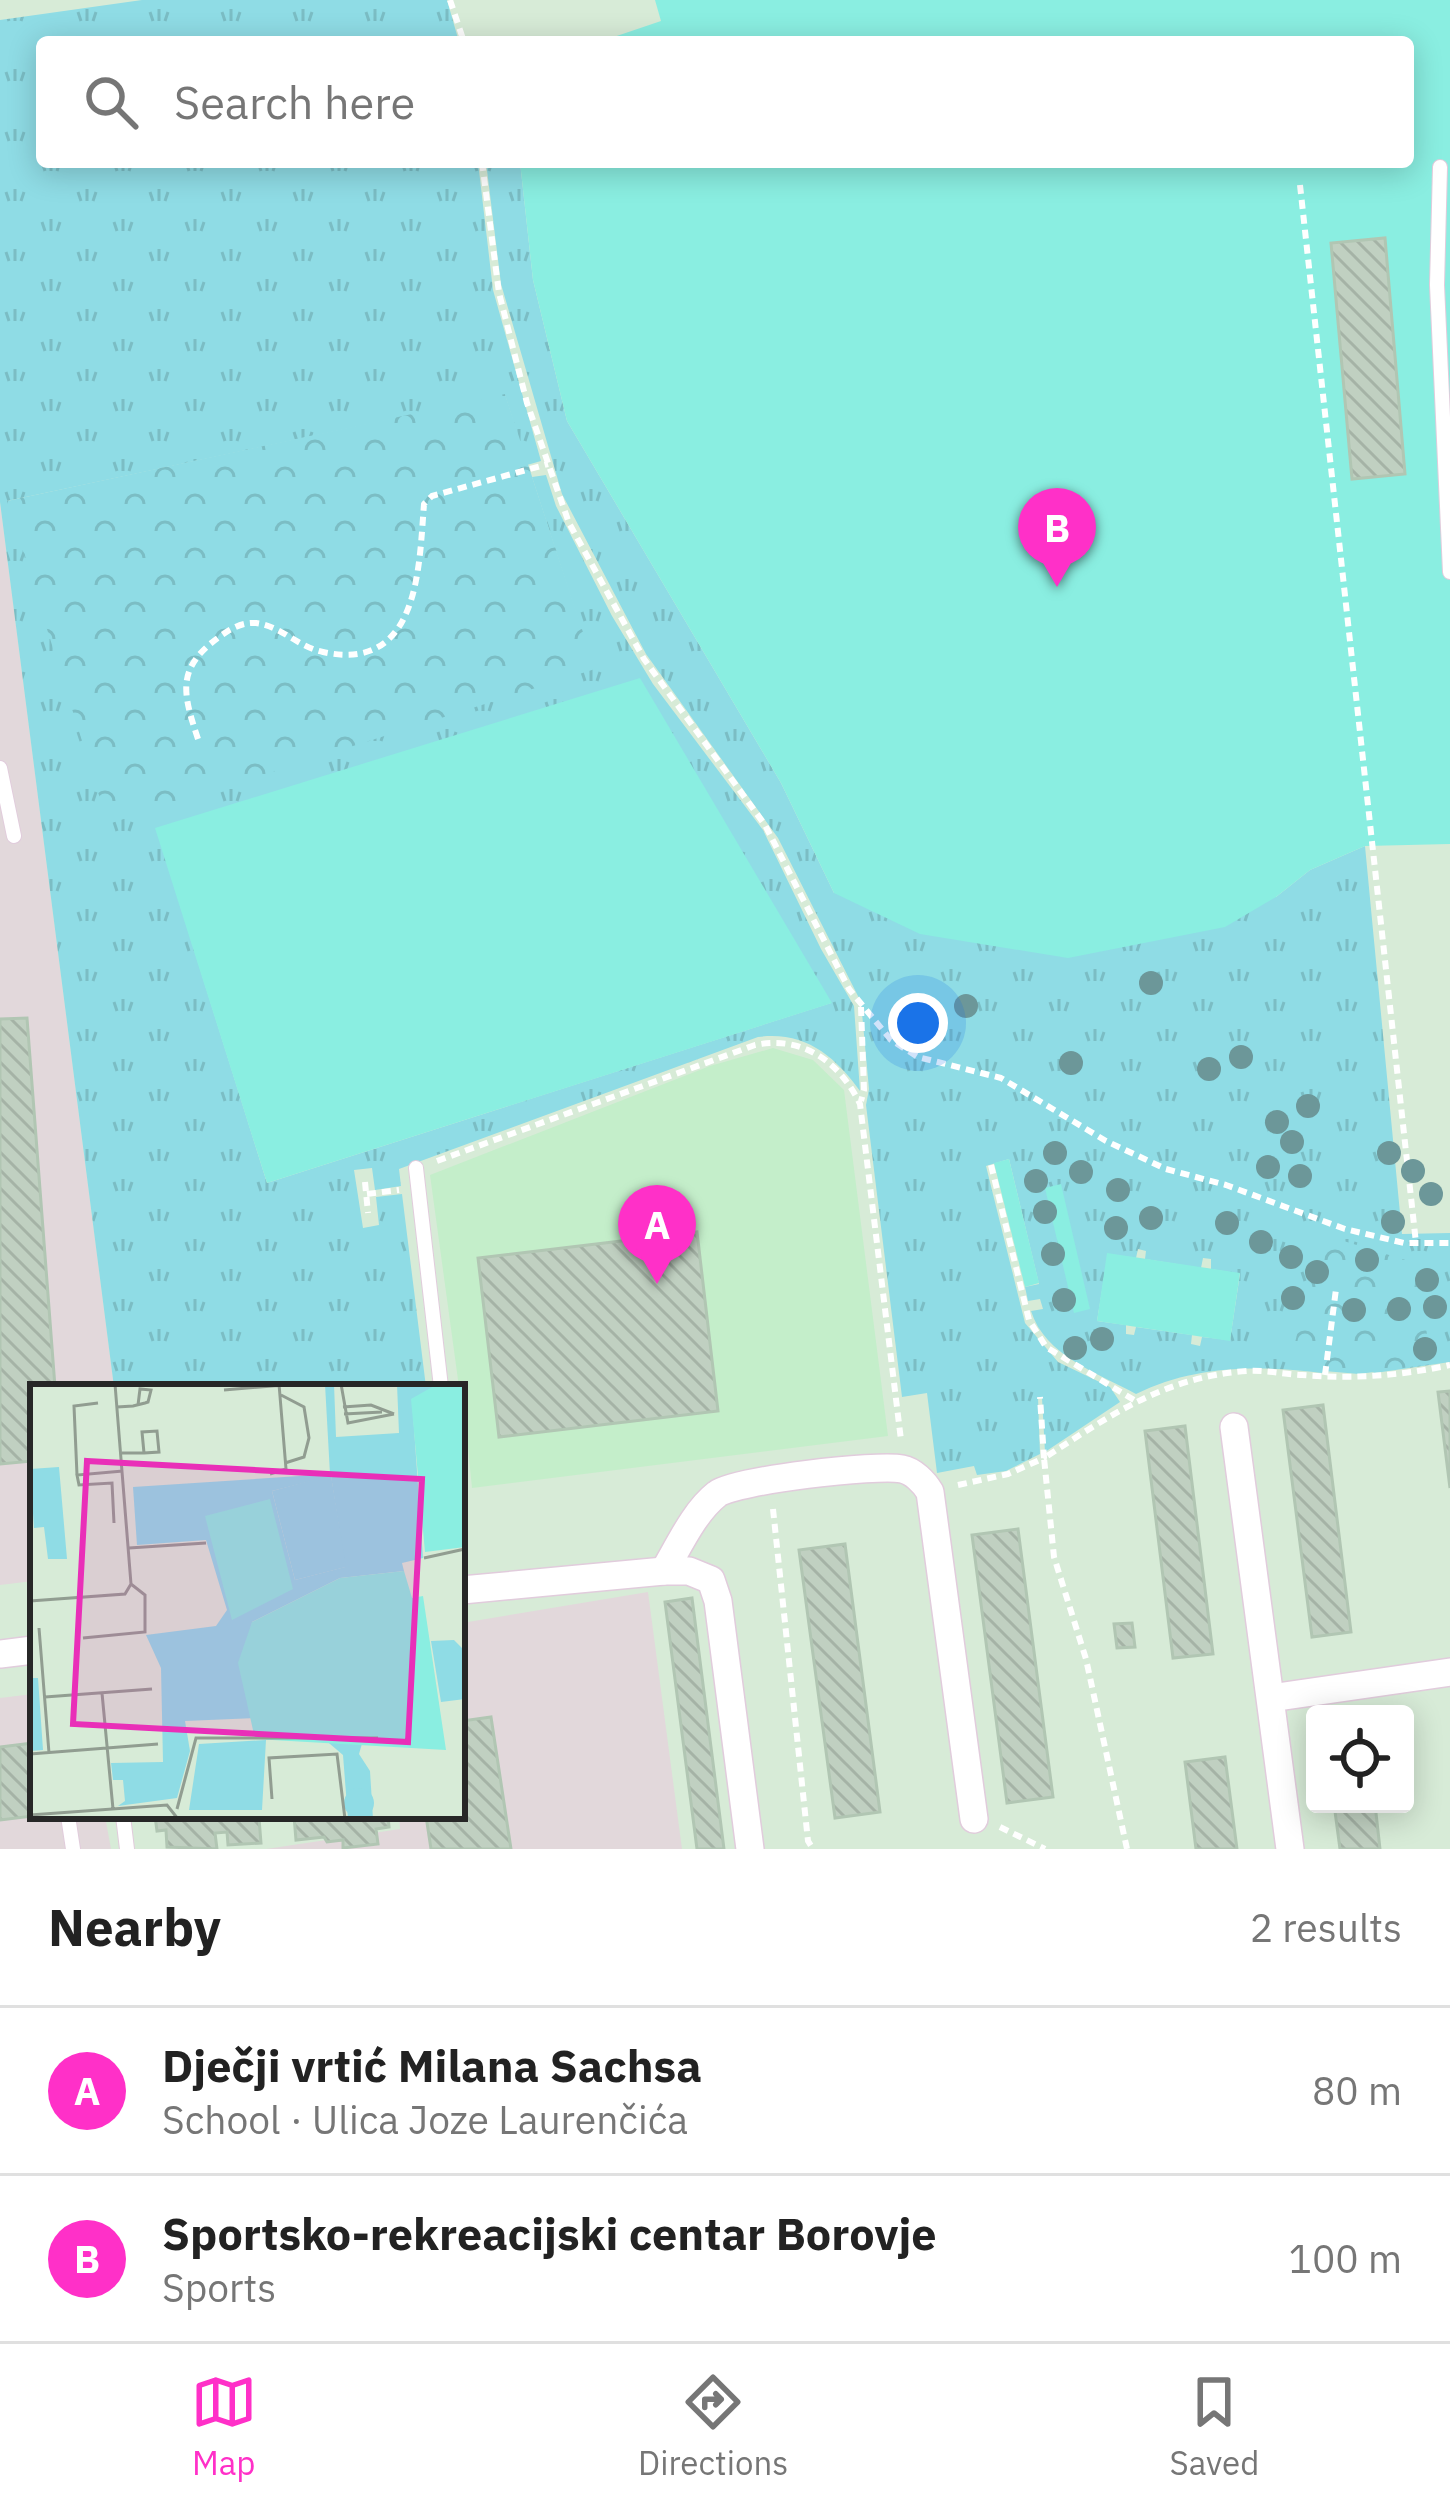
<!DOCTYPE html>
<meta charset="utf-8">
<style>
:root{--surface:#fff;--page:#f2f2f2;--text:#222;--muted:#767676;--line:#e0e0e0;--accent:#ff30c8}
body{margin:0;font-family:"IBM Plex Sans",sans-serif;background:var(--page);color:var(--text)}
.controls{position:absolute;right:36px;bottom:36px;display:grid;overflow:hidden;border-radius:12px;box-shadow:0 6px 30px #0003}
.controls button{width:108px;height:108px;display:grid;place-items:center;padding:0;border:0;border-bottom:3px solid var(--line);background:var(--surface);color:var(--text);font:60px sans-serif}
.you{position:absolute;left:918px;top:1023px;width:42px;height:42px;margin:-30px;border:9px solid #fff;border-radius:50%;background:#1a73e8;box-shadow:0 0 0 18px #1a73e833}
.badge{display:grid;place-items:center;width:78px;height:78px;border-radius:50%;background:var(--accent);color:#fff;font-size:39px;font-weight:700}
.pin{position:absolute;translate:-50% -99px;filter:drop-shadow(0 3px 6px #0008)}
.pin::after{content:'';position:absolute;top:63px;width:42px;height:36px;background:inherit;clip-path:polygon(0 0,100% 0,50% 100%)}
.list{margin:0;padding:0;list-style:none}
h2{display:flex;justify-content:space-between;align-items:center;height:156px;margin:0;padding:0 48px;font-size:51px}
h2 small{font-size:39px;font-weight:400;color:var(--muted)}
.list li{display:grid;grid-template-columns:78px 1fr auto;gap:36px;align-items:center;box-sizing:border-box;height:168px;padding:0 48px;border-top:3px solid var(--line)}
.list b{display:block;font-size:45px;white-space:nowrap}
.list p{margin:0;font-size:39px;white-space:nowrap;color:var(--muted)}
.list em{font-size:39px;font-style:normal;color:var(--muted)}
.icon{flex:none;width:66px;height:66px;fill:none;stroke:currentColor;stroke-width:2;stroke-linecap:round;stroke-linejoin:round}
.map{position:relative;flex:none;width:1450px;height:1849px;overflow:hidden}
.search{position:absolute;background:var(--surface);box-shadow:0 6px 30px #0003;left:36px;right:36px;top:36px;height:132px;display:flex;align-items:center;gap:30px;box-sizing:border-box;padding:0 42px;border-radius:12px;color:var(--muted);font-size:45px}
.sheet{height:492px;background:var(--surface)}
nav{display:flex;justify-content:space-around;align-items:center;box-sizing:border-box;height:168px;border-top:3px solid var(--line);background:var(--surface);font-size:33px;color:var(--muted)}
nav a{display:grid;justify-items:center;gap:6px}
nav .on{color:var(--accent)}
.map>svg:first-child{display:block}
.industrial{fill:#e2d8db}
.education{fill:#c4eeca}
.grass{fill:url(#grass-tufts);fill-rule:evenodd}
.forest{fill:url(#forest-crowns)}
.pitch{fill:#8aeee1}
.building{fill:url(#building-back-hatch);stroke:#b1c6b3;stroke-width:3}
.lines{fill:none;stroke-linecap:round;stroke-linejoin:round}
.service-casing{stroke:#e1ccdc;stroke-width:16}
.minor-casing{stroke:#e1ccdc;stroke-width:30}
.path{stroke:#fff;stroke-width:6;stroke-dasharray:9 6;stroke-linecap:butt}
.service{stroke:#fff;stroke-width:14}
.minor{stroke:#fff;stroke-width:27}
.tree{fill:#6c9799}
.inset-road{fill:none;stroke:#919d91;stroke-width:3}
.view{fill:#e92fb8;fill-opacity:0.15;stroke:#e92fb8;stroke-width:6}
.inset-edge{fill:none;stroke:#272727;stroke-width:6}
</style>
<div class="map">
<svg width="1450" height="1849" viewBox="0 0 1450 1849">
<defs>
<pattern id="grass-tufts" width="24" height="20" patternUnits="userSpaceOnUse" patternTransform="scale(3)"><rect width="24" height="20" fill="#8fdce5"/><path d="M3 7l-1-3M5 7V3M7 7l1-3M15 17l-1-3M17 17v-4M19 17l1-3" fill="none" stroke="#7bbdc4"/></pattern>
<pattern id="forest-crowns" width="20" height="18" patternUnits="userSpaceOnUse" patternTransform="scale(3)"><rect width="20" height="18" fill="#8fdce5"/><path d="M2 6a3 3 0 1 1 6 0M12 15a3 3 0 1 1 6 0" fill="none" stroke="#7bbdc4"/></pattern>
<pattern id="building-back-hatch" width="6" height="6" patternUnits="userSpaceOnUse" patternTransform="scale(3)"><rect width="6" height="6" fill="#c0d0c1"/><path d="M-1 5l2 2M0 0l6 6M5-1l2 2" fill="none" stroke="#a5b3a6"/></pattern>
</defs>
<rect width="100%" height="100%" fill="#d7ebd7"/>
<!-- industrial -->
<g class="industrial">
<path d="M 0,502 L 114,1387 L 33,1387 L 33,1581 L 0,1585 Z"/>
<path d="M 648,1592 L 682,1849 L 266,1849 L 400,1829 L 399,1816 L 462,1816 L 462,1623 Z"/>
<path d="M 33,1694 L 33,1816 L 105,1816 L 111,1849 L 0,1849 L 0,1698 Z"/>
</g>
<!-- education -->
<path class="education" d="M 773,1048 L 813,1060 L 844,1090 L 888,1436 L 472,1488 L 462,1387 L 459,1387 L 430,1175 L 710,1066 Z"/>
<!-- grass -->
<g class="grass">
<path d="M 142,0 L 447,0 L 459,42 L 42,42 L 42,162 L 478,162 L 493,290 L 541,461 L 527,465 L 505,395 L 7,501 L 594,669 L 532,477 L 546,475 L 556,506 L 612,616 L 653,684 L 763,830 L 821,949 L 854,1006 L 860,1091 C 834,1055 804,1031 758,1037 L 399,1169 L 401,1186 L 375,1190 L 372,1168 L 354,1170 L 363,1228 L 379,1225 L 376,1197 L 402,1194 L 426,1387 L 114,1387 L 0,502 L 0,20 ZM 156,828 L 831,1003 L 267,1183 Z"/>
<path d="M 486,162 L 520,162 L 533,280 L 567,421 L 781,783 L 834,893 L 1276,897 L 1310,870 L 1365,846 L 1402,1234 L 1450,1233 L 1450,1362 L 1375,1373 L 1334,1357 L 1322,1373 C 1260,1365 1194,1365 1136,1394 C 1098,1373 1045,1356 1031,1311 L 1043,1309 L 1040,1299 L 1028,1301 L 1025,1287 L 1039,1284 L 1009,1159 L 986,1166 L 1025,1323 L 1058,1362 L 1110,1387 L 1120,1402 L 1045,1452 L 1042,1398 L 1038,1397 L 1040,1454 L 1006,1471 L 977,1475 L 974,1466 L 937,1473 L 927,1393 L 902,1397 L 866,1105 L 869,1089 L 861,1002 L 778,838 L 646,654 L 562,494 L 501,284 ZM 1138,1249 L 1146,1251 L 1145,1259 L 1201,1268 L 1203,1258 L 1211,1259 L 1211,1269 L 1240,1274 L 1230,1340 L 1202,1337 L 1200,1346 L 1191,1344 L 1192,1335 L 1136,1327 L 1134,1335 L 1126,1334 L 1126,1325 L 1097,1321 L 1108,1254 L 1136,1258 Z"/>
</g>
<!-- forest -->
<g class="forest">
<path d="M 505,394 L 595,669 L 108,824 L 7,501 Z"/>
<path d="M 1321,1234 L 1415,1263 L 1432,1364 L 1359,1374 L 1289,1368 Z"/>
</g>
<!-- pitch -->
<g class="pitch">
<path d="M 655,0 L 1450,0 L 1450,844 L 1365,846 L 1310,870 L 1276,897 L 1225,927 L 1068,958 L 920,934 L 834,893 L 781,783 L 567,421 L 533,280 L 520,162 L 1408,162 L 1408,42 L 599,42 L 661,21 Z"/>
<path d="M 640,678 L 832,1003 L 267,1183 L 155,828 Z"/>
<path d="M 1009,1159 L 1039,1283 L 1025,1287 L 994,1163 Z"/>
<path d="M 1061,1184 L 1090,1309 L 1074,1313 L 1045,1188 Z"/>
<path d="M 1107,1253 L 1240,1273 L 1230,1341 L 1097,1321 Z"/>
</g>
<!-- building -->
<g class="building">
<path d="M 1385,238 L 1405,474 L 1352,479 L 1331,243 Z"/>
<path d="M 27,1018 L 55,1387 L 33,1387 L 33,1461 L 0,1464 L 0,1019 Z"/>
<path d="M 697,1232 L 718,1411 L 499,1437 L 478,1258 Z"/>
<path d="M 1450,1391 L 1450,1488 L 1438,1392 Z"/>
<path d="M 1323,1405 L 1351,1632 L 1312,1637 L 1283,1410 Z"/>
<path d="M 1185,1426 L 1213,1654 L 1173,1658 L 1145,1431 Z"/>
<path d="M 1018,1529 L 1053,1797 L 1007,1803 L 972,1535 Z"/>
<path d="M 845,1544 L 880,1812 L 835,1818 L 799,1550 Z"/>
<path d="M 692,1598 L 724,1849 L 697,1849 L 665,1602 Z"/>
<path d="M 1132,1623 L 1135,1647 L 1117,1648 L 1114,1624 Z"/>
<path d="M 491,1717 L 511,1849 L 431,1849 L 426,1816 L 462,1816 L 462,1721 Z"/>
<path d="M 33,1743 L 33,1816 L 0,1820 L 0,1747 Z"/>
<path d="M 1225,1757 L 1237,1849 L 1196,1849 L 1185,1762 Z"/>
<path d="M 1334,1804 L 1375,1804 L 1380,1849 L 1340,1849 Z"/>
<path d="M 155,1816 L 276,1816 L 259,1818 L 261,1843 L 228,1845 L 227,1832 L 215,1833 L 217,1849 L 167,1847 L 166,1830 L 157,1831 Z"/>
<path d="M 294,1816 L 388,1816 L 389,1827 L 376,1829 L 378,1844 L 343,1848 L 343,1840 L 327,1842 L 324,1837 L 296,1840 Z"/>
</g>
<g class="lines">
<!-- service casing -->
<g class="service-casing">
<g id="service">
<path d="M 1440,167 L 1437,285 L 1450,572"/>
<path d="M 0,768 L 14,836"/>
<path d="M 416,1168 L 441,1387"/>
<path d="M 68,1816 L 73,1849"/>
<path d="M 123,1816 L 127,1849"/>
</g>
</g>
<!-- minor casing -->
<g class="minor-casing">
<g id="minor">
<path d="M 1234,1427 L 1290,1849"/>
<path d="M 462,1590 L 664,1571"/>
<path d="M 0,1654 L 33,1650"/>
<path d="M 1271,1698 L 1450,1672"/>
<path d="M 750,1849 L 718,1601 L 711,1580 L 689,1571 L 664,1571 C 679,1546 694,1512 717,1494 C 736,1480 877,1464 902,1469 C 913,1471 924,1482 930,1492 L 974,1819"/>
</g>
</g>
<!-- path -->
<g class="path">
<path d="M 450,0 L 464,42"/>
<path d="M 482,162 L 499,293 L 527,403 L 569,523 L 644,659 L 765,825 L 849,989 L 891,1040 L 918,1057 L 1001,1078 L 1106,1141 L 1166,1169 L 1226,1185 L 1345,1229 L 1404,1243 L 1450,1243"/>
<path d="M 1300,185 L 1416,1243"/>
<path d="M 198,739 C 182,691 176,667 222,635 C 232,628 243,622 256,623 C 281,626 298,647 323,652 C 419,673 419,568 424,504 L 432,496 L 548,464"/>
<path d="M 861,1007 L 864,1090 L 861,1101"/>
<path d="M 437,1161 L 755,1045 C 802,1035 840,1062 860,1104 L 901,1440"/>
<path d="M 991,1165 L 1029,1320 L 1046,1347 L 1134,1400"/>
<path d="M 365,1182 L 368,1213"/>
<path d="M 367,1194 L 399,1190"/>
<path d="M 1325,1375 L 1336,1289"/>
<path d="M 958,1485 L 1008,1474 L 1044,1458 L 1040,1397"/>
<path d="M 773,1509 L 808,1841 L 813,1849"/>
<path d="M 1000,1827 L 1045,1849"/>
<path d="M 1127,1849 L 1086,1659 L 1054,1557 L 1044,1458 C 1111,1415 1164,1377 1247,1371 C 1266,1370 1283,1374 1302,1375 C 1353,1379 1400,1376 1450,1365"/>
</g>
<!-- service -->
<use href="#service" class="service"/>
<!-- minor -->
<use href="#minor" class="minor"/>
</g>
<!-- trees -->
<g class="tree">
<circle cx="1151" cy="983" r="12"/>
<circle cx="966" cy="1006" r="12"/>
<circle cx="1241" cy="1057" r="12"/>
<circle cx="1071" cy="1063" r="12"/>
<circle cx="1209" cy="1069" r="12"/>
<circle cx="1308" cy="1106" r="12"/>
<circle cx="1277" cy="1122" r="12"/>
<circle cx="1292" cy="1142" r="12"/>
<circle cx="1055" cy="1153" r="12"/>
<circle cx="1389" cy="1153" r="12"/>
<circle cx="1268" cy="1167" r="12"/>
<circle cx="1413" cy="1171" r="12"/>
<circle cx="1081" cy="1172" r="12"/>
<circle cx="1300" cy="1176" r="12"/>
<circle cx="1036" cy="1181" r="12"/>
<circle cx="1118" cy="1190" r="12"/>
<circle cx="1431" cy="1194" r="12"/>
<circle cx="1045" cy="1212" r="12"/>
<circle cx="1151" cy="1218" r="12"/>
<circle cx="1393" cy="1222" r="12"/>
<circle cx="1227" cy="1223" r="12"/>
<circle cx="1116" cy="1228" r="12"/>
<circle cx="1261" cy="1242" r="12"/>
<circle cx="1053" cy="1254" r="12"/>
<circle cx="1291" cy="1257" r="12"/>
<circle cx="1367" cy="1260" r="12"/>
<circle cx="1317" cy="1272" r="12"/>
<circle cx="1427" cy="1280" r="12"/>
<circle cx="1293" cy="1298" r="12"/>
<circle cx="1064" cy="1300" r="12"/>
<circle cx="1435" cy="1307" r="12"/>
<circle cx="1399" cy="1309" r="12"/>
<circle cx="1354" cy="1310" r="12"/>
<circle cx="1102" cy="1339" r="12"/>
<circle cx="1075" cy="1348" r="12"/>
<circle cx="1425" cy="1349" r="12"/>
</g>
<!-- overview -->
<g transform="translate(30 1384)">
<rect width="435" height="435" fill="#d7ebd7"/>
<path d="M 295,0 L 304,0 L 306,53 L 369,49 L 367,0 L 414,0 L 382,15 L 393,174 L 372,179 L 374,187 L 310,194 L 222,238 L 217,318 L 226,334 L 155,337 L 160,367 L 147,414 L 88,422 L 95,417 L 93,396 L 83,396 L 81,379 L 133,378 L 131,284 L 116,251 L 186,242 L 197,226 L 176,156 L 107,161 L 103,103 L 300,90 ZM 301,92 L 315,183 L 265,196 L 242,107 ZM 29,83 L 37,175 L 18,175 L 14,143 L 4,144 L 0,85 ZM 424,256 L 435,267 L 435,315 L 411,318 L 401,257 ZM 293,354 L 333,356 L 329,370 L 340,387 L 343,435 L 318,435 L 313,371 Z" fill="#8fdce5" fill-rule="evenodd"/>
<path d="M 301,91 L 316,183 L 265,196 L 242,107 ZM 0,294 L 8,294 L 13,366 L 0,367 ZM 236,356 L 232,426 L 159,426 L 169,360 ZM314 419a15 15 0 1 1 30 0a15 15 0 1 1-30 0Z" fill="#8fdce5"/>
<path d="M 435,0 L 435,163 L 395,168 L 381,15 L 404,2 ZM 240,115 L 263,205 L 202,236 L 175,132 ZM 374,187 L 382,214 L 393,212 L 416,366 L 225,355 L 208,279 L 222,238 L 310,194 Z" fill="#8aeee1"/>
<path class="inset-road" d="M 85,0 L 101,200M 311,0 L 318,39 L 364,30M 194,6 L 254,1M 251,11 L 274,23 L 279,54 L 274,73 L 255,79M 87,23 L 103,22 L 115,19 L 118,18 L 121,6 L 110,5 L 108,21M 313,23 L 341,21 L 364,30M 314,30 L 352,28M 92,69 L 114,69 L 112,48 L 127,47 L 129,68 L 114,69M 240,90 L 256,85 L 249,0M 47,91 L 44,22 L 68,19M 84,139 L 82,99 L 49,101 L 47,91 L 93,87M 99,164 L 176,159M 394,174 L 435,165M 0,217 L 95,210 L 101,200 L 115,211 L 115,248 L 53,254M 9,244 L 19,369M 72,309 L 83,425M 15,313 L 122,305M 0,370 L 128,360M 242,415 L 239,374 L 307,370 L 315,435M 147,425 L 166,354 L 348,354M 0,431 L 137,421 L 148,435"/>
<path class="view" d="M 57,77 L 392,95 L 378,358 L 43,340 Z"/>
<rect width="435" height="435" class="inset-edge"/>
</g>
</svg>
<div class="controls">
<button><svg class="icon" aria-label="locate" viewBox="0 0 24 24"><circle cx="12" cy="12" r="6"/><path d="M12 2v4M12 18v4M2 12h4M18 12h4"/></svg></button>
</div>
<div class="you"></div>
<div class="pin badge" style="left:657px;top:1284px">A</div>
<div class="pin badge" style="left:1057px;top:587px">B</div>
<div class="search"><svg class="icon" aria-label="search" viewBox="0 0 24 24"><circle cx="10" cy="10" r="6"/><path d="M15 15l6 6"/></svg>Search here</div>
</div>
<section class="sheet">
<h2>Nearby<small>2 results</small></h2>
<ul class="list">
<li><span class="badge">A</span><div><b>Dječji vrtić Milana Sachsa</b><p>School · Ulica Joze Laurenčića</p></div><em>80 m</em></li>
<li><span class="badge">B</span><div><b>Sportsko-rekreacijski centar Borovje</b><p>Sports</p></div><em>100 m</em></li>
</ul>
</section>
<nav>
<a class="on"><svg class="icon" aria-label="map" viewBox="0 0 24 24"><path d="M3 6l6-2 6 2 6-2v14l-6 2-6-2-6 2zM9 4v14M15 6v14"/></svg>Map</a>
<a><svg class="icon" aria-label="directions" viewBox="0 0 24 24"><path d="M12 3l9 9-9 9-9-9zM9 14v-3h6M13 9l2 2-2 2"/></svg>Directions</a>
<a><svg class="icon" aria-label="saved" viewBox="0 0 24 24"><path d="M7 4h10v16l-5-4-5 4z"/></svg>Saved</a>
</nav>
